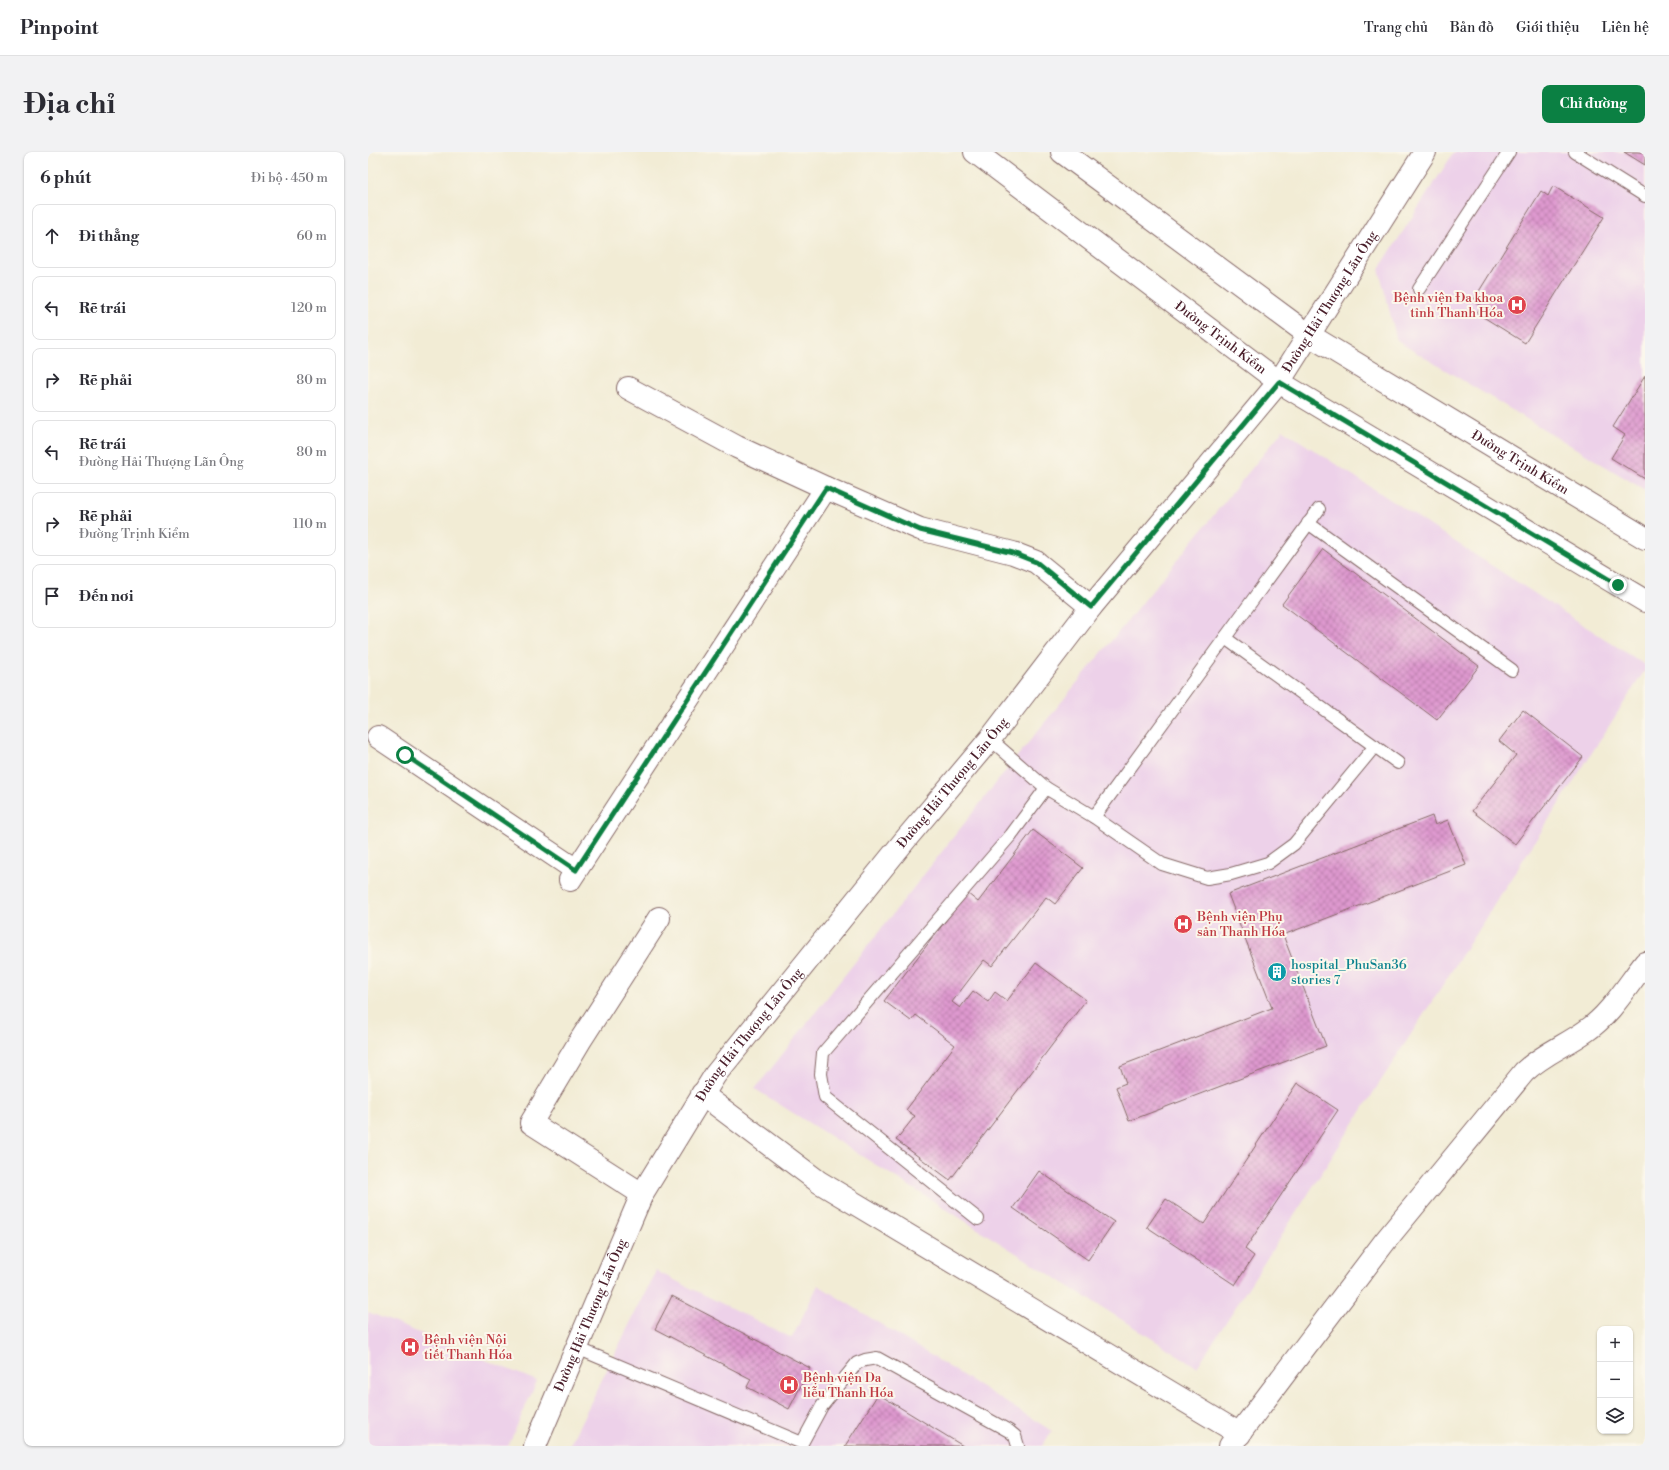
<!DOCTYPE html>
<html lang="vi">
<meta charset="utf-8">
<style>
:root{--surface:#fff;--page:#f2f2f3;--text:#2b2b33;--muted:#7c7c81;--line:#e1e1e2;--accent:#0b8043}
body{margin:0;font-family:"Libre Bodoni",serif;background:var(--page);color:var(--text)}
.controls{position:absolute;right:12px;bottom:12px;display:grid;overflow:hidden;border-radius:8px;box-shadow:0 1px 3px #0004}
.controls button{width:36px;height:36px;display:grid;place-items:center;padding:0;border:0;border-bottom:1px solid var(--line);background:var(--surface);color:var(--text);font:20px sans-serif}
.stop{position:absolute;width:12px;height:12px;margin:-9px;border:3px solid #0b8043;border-radius:50%;background:#fff}
.stop.end{background:#0b8043;border-color:#fff;box-shadow:0 1px 4px #0008}
.list{margin:0;padding:0;list-style:none}
h2{display:flex;justify-content:space-between;align-items:center;height:52px;margin:0;padding:0 16px;font-size:17px}
h2 small{font-size:13px;font-weight:400;color:var(--muted)}
.list li{display:grid;grid-template-columns:26px 1fr auto;gap:12px;align-items:center;box-sizing:border-box;height:64px;margin:0 8px 8px;padding:0 8px;border:1px solid var(--line);border-radius:8px}
.list b{display:block;font-size:15px;white-space:nowrap}
.list p{margin:0;font-size:13px;white-space:nowrap;color:var(--muted)}
.list em{font-size:13px;font-style:normal;color:var(--muted)}
.icon{flex:none;width:22px;height:22px;fill:none;stroke:currentColor;stroke-width:2;stroke-linecap:round;stroke-linejoin:round}
.map{position:relative;flex:none;width:1277px;height:1294px;overflow:hidden;border-radius:8px}
header{display:flex;align-items:center;gap:24px;box-sizing:border-box;height:56px;padding:0 20px;background:var(--surface);border-bottom:1px solid var(--line)}
header strong{font-size:19px}
nav{display:flex;gap:22px;margin-inline-start:auto;font-size:14px}
.intro{display:flex;align-items:center;justify-content:space-between;box-sizing:border-box;height:96px;padding:0 24px}
h1{margin:0;font-size:28px}
.button{padding:10px 18px;border-radius:8px;background:var(--accent);color:#fff;font-size:14px;font-weight:700}
main{display:flex;gap:24px;padding:0 24px}
aside{flex:1;background:var(--surface);border-radius:8px;box-shadow:0 1px 3px #0004}
.map>svg:first-child{display:block}
.built{fill:#edd1e9}
.building{fill:url(#building-cross-hatch)}
.lines{fill:none;stroke-linecap:round;stroke-linejoin:round}
.service-casing{stroke:#856766;stroke-width:14}
.minor-casing{stroke:#856766;stroke-width:24}
.secondary-casing{stroke:#856766;stroke-width:24}
.service{stroke:#fff;stroke-width:12}
.minor{stroke:#fff;stroke-width:22}
.secondary{stroke:#fff;stroke-width:22}
.route{stroke:#0b8043;stroke-width:5}
.labels{text-anchor:middle;dominant-baseline:central;stroke-width:4;stroke-linejoin:round;paint-order:stroke}
.health-label{font-size:13px;fill:#be3a42;stroke:#fbf7ec;text-anchor:start}
.street-label{font-size:13px;fill:#4a1f2b;stroke:#fbf7ec}
.culture-label{font-size:13px;fill:#0d838f;stroke:#fbf7ec;text-anchor:start}
</style>
<header>
<strong>Pinpoint</strong>
<nav><a>Trang chủ</a><a>Bản đồ</a><a>Giới thiệu</a><a>Liên hệ</a></nav>
</header>
<div class="intro"><h1>Địa chỉ</h1><a class="button">Chỉ đường</a></div>
<main>
<aside>
<h2>6 phút<small>Đi bộ · 450 m</small></h2>
<ul class="list">
<li><svg class="icon" aria-label="ahead" viewBox="0 0 24 24"><path d="M12 20V5M6 11l6-6 6 6"/></svg><div><b>Đi thẳng</b></div><em>60 m</em></li>
<li><svg class="icon" aria-label="left" viewBox="0 0 24 24"><path d="M17 20v-9H6M10 6l-5 5 5 5"/></svg><div><b>Rẽ trái</b></div><em>120 m</em></li>
<li><svg class="icon" aria-label="right" viewBox="0 0 24 24"><path d="M7 20v-9h11M14 6l5 5-5 5"/></svg><div><b>Rẽ phải</b></div><em>80 m</em></li>
<li><svg class="icon" aria-label="left" viewBox="0 0 24 24"><path d="M17 20v-9H6M10 6l-5 5 5 5"/></svg><div><b>Rẽ trái</b><p>Đường Hải Thượng Lãn Ông</p></div><em>80 m</em></li>
<li><svg class="icon" aria-label="right" viewBox="0 0 24 24"><path d="M7 20v-9h11M14 6l5 5-5 5"/></svg><div><b>Rẽ phải</b><p>Đường Trịnh Kiểm</p></div><em>110 m</em></li>
<li><svg class="icon" aria-label="arrive" viewBox="0 0 24 24"><path d="M6 21V4h12l-3 4 3 4H6"/></svg><div><b>Đến nơi</b></div></li>
</ul>
</aside>
<div class="map">
<svg width="1277" height="1294" viewBox="0 0 1277 1294">
<defs>
<pattern id="building-cross-hatch" width="8" height="8" patternUnits="userSpaceOnUse"><rect width="8" height="8" fill="#de99cf"/><path d="M0 0l8 8M0 8l8-8" fill="none" stroke="#b67ca8"/></pattern>
</defs>
<rect width="100%" height="100%" fill="#fbf7ec"/>
<filter id="ink" filterUnits="userSpaceOnUse"><feTurbulence type="fractalNoise" baseFrequency=".025" numOctaves="2"/><feDisplacementMap in="SourceGraphic" scale="8" xChannelSelector="R" yChannelSelector="G"/><feConvolveMatrix kernelMatrix="1 2 1 2 8 2 1 2 1" color-interpolation-filters="sRGB"/></filter>
<filter id="wash" filterUnits="userSpaceOnUse"><feTurbulence type="fractalNoise" baseFrequency=".012" numOctaves="4" result="noise"/><feDisplacementMap in="SourceGraphic" scale="16" xChannelSelector="R" yChannelSelector="G"/><feGaussianBlur stdDeviation="0.9" result="paint"/><feColorMatrix in="noise" values="0 0 0 0 0 0 0 0 0 0 0 0 0 0 0 0 0 1.4 0 .05"/><feComposite in="paint" operator="in"/></filter>
<g filter="url(#wash)">
<rect width="100%" height="100%" fill="#f2ecd5"/>
<!-- built -->
<g class="built">
<path d="M 1086,0 L 1277,0 L 1277,338 L 1029,189 L 1011,117 Z"/>
<path d="M 915,278 L 1277,513 L 1277,518 L 829,1215 L 387,937 L 647,607 Z"/>
<path d="M 288,1119 L 424,1186 L 450,1133 L 684,1279 L 674,1294 L 201,1294 Z"/>
<path d="M 0,1160 L 169,1229 L 140,1294 L 0,1294 Z"/>
</g>
<g id="blocks">
<!-- building -->
<g class="building">
<path d="M 1256,0 L 1277,0 L 1277,13 Z"/>
<path d="M 1185,34 L 1236,65 L 1157,191 L 1109,161 L 1113,154 L 1105,149 L 1173,39 L 1180,44 Z"/>
<path d="M 1277,224 L 1277,327 L 1243,306 L 1257,283 L 1245,275 Z"/>
<path d="M 955,397 L 1111,514 L 1069,568 L 914,452 Z"/>
<path d="M 1155,558 L 1215,605 L 1147,692 L 1104,659 L 1148,603 L 1131,589 Z"/>
<path d="M 1064,664 L 1067,673 L 1080,668 L 1098,713 L 915,783 L 958,894 L 761,969 L 748,935 L 758,931 L 752,914 L 904,856 L 860,742 Z"/>
<path d="M 665,678 L 715,716 L 687,752 L 678,745 L 624,814 L 616,808 L 584,850 L 592,856 L 605,839 L 620,850 L 627,840 L 639,849 L 668,811 L 718,848 L 582,1028 L 528,988 L 547,964 L 538,958 L 587,893 L 548,863 L 543,869 L 516,849 L 599,741 L 610,750 Z"/>
<path d="M 929,931 L 970,958 L 877,1097 L 886,1104 L 867,1133 L 779,1075 L 798,1047 L 836,1072 Z"/>
<path d="M 671,1019 L 746,1070 L 720,1108 L 645,1056 Z"/>
<path d="M 304,1144 L 442,1216 L 421,1257 L 379,1235 L 383,1227 L 287,1177 Z"/>
<path d="M 510,1242 L 595,1294 L 477,1294 Z"/>
</g>
</g>
</g>
<g filter="url(#ink)">
<use href="#blocks" fill-opacity="0" stroke="#856766" stroke-width="1"/>
<g class="lines">
<!-- service casing -->
<g class="service-casing">
<g id="service">
<path d="M 1207,0 L 1277,44"/>
<path d="M 1051,137 L 1141,0"/>
<path d="M 940,371 L 1144,518"/>
<path d="M 857,486 L 1030,611"/>
<path d="M 622,587 L 678,636 L 726,665 L 794,712 L 839,726 L 863,722 L 900,711 L 926,692 L 1007,594"/>
<path d="M 726,665 L 951,357"/>
<path d="M 610,1067 L 457,945 L 453,922 L 455,901 L 643,683 L 678,636"/>
<path d="M 209,1196 L 434,1291 L 454,1254 L 489,1211 L 497,1208 L 509,1206 L 641,1279 L 647,1284 L 650,1294"/>
</g>
</g>
<!-- minor casing -->
<g class="minor-casing">
<g id="minor">
<path d="M 260,236 L 369,295 L 458,336 L 552,377 L 645,401 L 668,410 L 723,455"/>
<path d="M 10,585 L 208,718"/>
<path d="M 202,728 L 458,336"/>
<path d="M 334,942 L 451,1030 L 872,1282"/>
<path d="M 274,1042 L 163,971 L 212,889 L 291,766"/>
<path d="M 862,1294 L 1018,1088 L 1156,920 C 1175,902 1197,894 1218,879 C 1242,863 1259,834 1277,811"/>
</g>
</g>
<!-- secondary casing -->
<g class="secondary-casing">
<g id="secondary">
<path id="s1" d="M 607,0 L 911,230 L 1277,449"/>
<path id="s2" d="M 694,0 L 941,183 L 1277,386"/>
<path id="s3" d="M 167,1294 L 274,1042 L 347,923 L 537,688 L 622,587 L 723,455 L 911,230 L 1057,0"/>
</g>
</g>
<!-- service -->
<use href="#service" class="service"/>
<!-- minor -->
<use href="#minor" class="minor"/>
<!-- secondary -->
<use href="#secondary" class="secondary"/>
</g>
</g>
<g class="lines" filter="url(#ink)">
<!-- route -->
<path class="route" d="M 37,603 L 208,718 L 458,336 L 552,378 L 645,401 L 668,410 L 723,455 L 911,230 L 1250,433"/>
</g>
<!-- icons -->
<defs>
<g id="hospital-disc" transform="scale(1)"><circle r="9.5" fill="#e0444e" stroke="#fbf7ec"/><path d="M-5-5h3v3.5h4V-5h3V5h-3V1.5h-4V5h-3Z" fill="#fff"/></g>
<g id="building-disc" transform="scale(1)"><circle r="9.5" fill="#0f9aa8" stroke="#fbf7ec"/><path d="M-4-6H4V6H1V3H-1V6H-4ZM-2.5-4.3h1.7v1.8h-1.7ZM.8-4.3h1.7v1.8H.8ZM-2.5-1h1.7V.8h-1.7ZM.8-1h1.7V.8H.8Z" fill="#fff"/></g>
</defs>
<g fill-rule="evenodd">
<use href="#hospital-disc" x="1149" y="153"/>
<use href="#hospital-disc" x="815" y="772"/>
<use href="#building-disc" x="909" y="820"/>
<use href="#hospital-disc" x="42" y="1195"/>
<use href="#hospital-disc" x="421" y="1233"/>
</g>
<g class="labels">
<!-- health labels -->
<g class="health-label">
<text x="1135" y="146" text-anchor="end">Bệnh viện Đa khoa<tspan x="1135" dy="15">tỉnh Thanh Hóa</tspan></text>
<text x="829" y="765">Bệnh viện Phụ<tspan x="829" dy="15">sản Thanh Hóa</tspan></text>
<text x="56" y="1188">Bệnh viện Nội<tspan x="56" dy="15">tiết Thanh Hóa</tspan></text>
<text x="435" y="1226">Bệnh viện Da<tspan x="435" dy="15">liễu Thanh Hóa</tspan></text>
</g>
<!-- street labels -->
<g class="street-label">
<text stroke="none"><textPath href="#s3" startOffset="1402">Đường Hải Thượng Lãn Ông</textPath></text>
<text stroke="none"><textPath href="#s1" startOffset="308">Đường Trịnh Kiểm</textPath></text>
<text stroke="none"><textPath href="#s2" startOffset="554">Đường Trịnh Kiểm</textPath></text>
<text stroke="none"><textPath href="#s3" startOffset="790">Đường Hải Thượng Lãn Ông</textPath></text>
<text stroke="none"><textPath href="#s3" startOffset="466">Đường Hải Thượng Lãn Ông</textPath></text>
<text stroke="none"><textPath href="#s3" startOffset="142">Đường Hải Thượng Lãn Ông</textPath></text>
</g>
<!-- culture labels -->
<g class="culture-label">
<text x="923" y="813">hospital_PhuSan36<tspan x="923" dy="15">stories 7</tspan></text>
</g>
</g>
</svg>
<div class="controls">
<button>+</button>
<button>−</button>
<button><svg class="icon" aria-label="layers" viewBox="0 0 24 24"><path d="M12 4l9 5-9 5-9-5zM3 14l9 5 9-5"/></svg></button>
</div>
<div class="stop" style="left:37px;top:603px"></div>
<div class="stop end" style="left:1250px;top:433px"></div>
</div>
</main>
